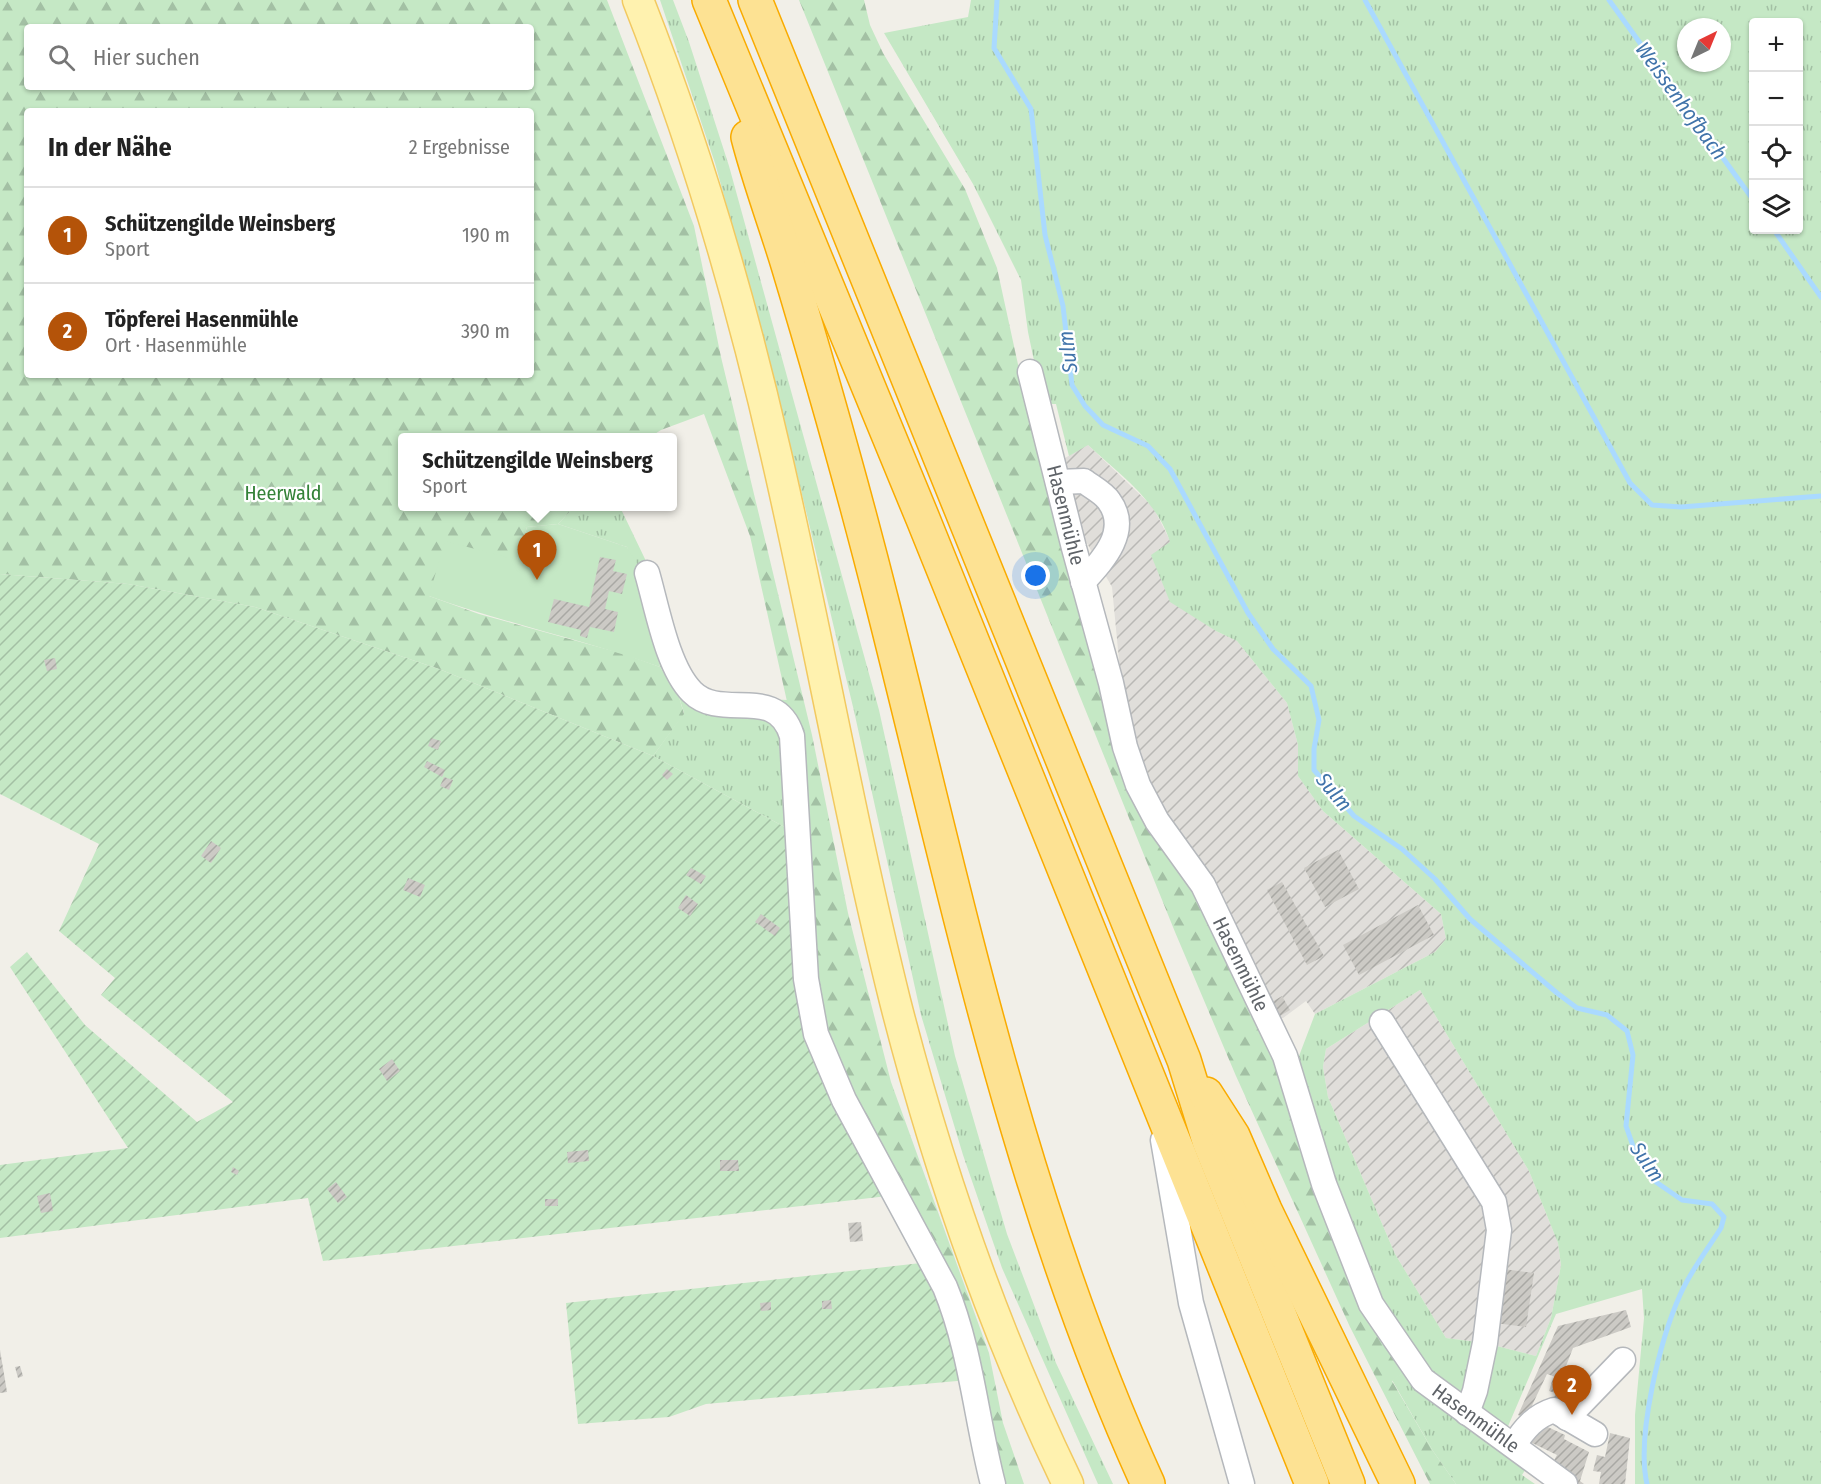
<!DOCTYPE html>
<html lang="de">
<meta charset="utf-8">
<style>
:root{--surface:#fff;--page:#f2f2f2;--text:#222;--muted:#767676;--line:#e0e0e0;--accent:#b45309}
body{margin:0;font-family:"Fira Sans Condensed",sans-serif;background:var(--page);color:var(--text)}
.controls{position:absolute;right:18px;top:18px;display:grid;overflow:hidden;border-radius:6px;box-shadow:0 2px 4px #0004}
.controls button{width:54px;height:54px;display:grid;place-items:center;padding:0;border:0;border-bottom:2px solid var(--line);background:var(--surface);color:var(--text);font:30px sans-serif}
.compass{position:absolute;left:1677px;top:18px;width:54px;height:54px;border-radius:50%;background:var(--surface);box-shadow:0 2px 4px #0004;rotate:43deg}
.you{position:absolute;left:1036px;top:576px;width:21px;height:21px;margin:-15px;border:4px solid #fff;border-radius:50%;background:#1a73e8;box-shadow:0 0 0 9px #1a73e833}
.badge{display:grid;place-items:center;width:39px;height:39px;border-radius:50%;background:var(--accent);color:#fff;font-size:20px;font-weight:700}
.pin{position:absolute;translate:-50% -50px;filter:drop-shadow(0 2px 3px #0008)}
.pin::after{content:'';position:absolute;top:32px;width:21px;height:18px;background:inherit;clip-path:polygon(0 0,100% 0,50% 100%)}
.popup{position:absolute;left:398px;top:433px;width:279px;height:78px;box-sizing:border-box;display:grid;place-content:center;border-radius:6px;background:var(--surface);filter:drop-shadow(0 2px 4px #0005);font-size:20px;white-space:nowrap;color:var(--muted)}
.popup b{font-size:22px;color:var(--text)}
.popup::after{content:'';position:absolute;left:50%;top:100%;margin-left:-12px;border:12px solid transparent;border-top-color:var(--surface)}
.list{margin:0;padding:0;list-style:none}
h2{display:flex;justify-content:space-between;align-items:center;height:78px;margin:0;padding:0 24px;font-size:26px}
h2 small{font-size:20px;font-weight:400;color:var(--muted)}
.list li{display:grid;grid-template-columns:39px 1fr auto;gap:18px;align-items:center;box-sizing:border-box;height:96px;padding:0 24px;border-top:2px solid var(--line)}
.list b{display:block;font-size:22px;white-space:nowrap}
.list p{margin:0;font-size:20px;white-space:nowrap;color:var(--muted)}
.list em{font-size:20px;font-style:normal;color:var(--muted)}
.icon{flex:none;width:33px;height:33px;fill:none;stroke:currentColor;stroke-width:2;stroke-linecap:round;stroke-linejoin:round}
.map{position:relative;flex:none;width:1821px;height:1484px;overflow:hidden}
.search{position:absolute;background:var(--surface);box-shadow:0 2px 4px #0004;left:24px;top:24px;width:510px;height:66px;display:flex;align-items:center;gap:15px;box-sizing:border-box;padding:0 21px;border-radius:6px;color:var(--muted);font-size:22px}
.panel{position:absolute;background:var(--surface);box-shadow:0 2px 4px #0004;left:24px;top:108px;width:510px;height:270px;border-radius:6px}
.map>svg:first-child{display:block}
.industrial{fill:url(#industrial-furrows)}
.grass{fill:url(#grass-tufts);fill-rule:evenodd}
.forest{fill:url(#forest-firs);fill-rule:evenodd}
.garden{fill:url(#garden-furrows)}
.pitch{fill:#c5e8c5}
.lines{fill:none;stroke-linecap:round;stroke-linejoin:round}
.stream{stroke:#aadaff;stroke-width:5}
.building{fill:url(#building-hatch)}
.minor-casing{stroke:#b5b8bc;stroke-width:27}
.major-casing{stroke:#f2c960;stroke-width:33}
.highway-casing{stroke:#f9ab00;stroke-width:36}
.minor{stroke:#fff;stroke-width:24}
.major{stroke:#fff2af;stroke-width:30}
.highway{stroke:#fde293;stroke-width:33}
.labels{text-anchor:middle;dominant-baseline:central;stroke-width:4.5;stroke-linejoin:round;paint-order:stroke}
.park-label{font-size:20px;fill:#348238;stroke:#fff}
.street-label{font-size:20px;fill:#5f6368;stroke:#fff}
.water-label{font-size:21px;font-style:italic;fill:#4174aa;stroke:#fff}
</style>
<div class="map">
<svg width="1821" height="1484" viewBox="0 0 1821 1484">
<defs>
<pattern id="industrial-furrows" width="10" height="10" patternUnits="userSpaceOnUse" patternTransform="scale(1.5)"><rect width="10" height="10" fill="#e0deda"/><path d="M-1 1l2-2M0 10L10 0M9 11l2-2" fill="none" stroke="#b9b8b5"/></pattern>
<pattern id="grass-tufts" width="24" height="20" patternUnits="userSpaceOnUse" patternTransform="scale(1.5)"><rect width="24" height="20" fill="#c5e8c5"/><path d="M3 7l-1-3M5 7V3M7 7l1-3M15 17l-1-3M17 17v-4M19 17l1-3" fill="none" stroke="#a3c0a4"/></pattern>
<pattern id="forest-firs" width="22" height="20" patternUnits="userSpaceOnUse" patternTransform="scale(1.5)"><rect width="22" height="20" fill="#c5e8c5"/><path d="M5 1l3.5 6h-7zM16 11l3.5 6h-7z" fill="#a3c0a4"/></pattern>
<pattern id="garden-furrows" width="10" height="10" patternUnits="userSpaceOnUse" patternTransform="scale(1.5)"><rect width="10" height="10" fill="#c5e8c5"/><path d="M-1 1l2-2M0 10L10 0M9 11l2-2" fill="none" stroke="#a3c0a4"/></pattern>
<pattern id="building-hatch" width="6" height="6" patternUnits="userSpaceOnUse" patternTransform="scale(1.5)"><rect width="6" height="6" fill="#cccac5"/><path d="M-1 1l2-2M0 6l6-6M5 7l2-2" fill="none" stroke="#a9a8a4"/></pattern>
</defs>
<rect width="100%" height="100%" fill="#f1efe8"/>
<!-- industrial -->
<g class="industrial">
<path d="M 1087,444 L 1153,507 L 1216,631 L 1237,641 L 1287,703 L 1298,745 L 1298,776 L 1323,811 L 1441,914 L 1446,939 L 1435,952 L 1315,1014 L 1306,1001 L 1283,1018 L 1278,1018 L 1143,775 L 1121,681 L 1112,587 L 1084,538 L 1059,462 Z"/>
<path d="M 1420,990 L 1529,1171 L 1558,1243 L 1561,1265 L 1551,1318 L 1536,1356 L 1485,1343 L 1446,1338 L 1395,1254 L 1328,1097 L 1323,1067 L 1326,1049 Z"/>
</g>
<!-- grass -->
<g class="grass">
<path d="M 660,0 L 673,0 L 689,42 L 729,166 L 879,710 L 955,1056 L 1007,1234 L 1056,1363 L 1113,1484 L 1098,1484 L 1002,1268 L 963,1155 L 921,1015 L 854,711 L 775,382 L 715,163 Z"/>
<path d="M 971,0 L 1821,0 L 1821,1484 L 1635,1484 L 1635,1415 L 1644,1318 L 1642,1289 L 1556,1314 L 1506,1431 L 1429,1369 L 1385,1307 L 1347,1218 L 1310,1113 L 1299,1056 L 1315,1014 L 1435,952 L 1446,939 L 1441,914 L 1323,811 L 1298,776 L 1298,745 L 1287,703 L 1237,641 L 1216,631 L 1170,602 L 1151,555 L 1170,542 C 1157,500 1119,474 1088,445 L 1069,456 L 1056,404 L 1043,404 L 1028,332 L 1021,280 L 973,184 L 884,33 L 968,17 ZM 1754,22 L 1798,22 L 1798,230 L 1754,230 ZM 1686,27 L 1722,27 L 1722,63 L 1686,63 ZM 1420,990 L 1529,1171 L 1558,1243 L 1561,1265 L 1551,1318 L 1536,1356 L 1485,1343 L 1446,1338 L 1395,1254 L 1328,1097 L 1323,1067 L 1326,1049 Z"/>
<path d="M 574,507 L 620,507 L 645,559 L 685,667 L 696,686 L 721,697 L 787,700 L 799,722 L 805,838 L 653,756 L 684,713 L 679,697 L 660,667 L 627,547 L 558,524 Z"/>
<path d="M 1407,1370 L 1527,1467 L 1522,1475 L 1535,1484 L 1456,1484 L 1433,1451 L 1392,1380 Z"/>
</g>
<!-- forest -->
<g class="forest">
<path d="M 0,0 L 607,0 L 694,226 L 721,357 L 812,735 L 848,913 L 891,1082 L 989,1353 L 1003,1423 L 1024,1484 L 1001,1484 L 988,1434 L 824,1024 L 817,981 L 799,722 L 788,706 L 750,536 L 704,414 L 661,430 L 650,437 L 402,438 L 402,506 L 574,507 L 558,524 L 527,527 L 517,560 L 429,596 L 479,614 L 624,654 L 660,667 L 679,697 L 684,714 L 653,756 L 439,669 L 255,607 L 128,584 L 0,574 ZM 27,27 L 531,27 L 531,87 L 27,87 ZM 27,111 L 531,111 L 531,375 L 27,375 Z"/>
<path d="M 799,0 L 864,0 L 870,25 L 883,53 L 965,189 L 997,268 L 1019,369 L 1120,760 L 1220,930 L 1407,1370 L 1392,1381 L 1433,1451 L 1456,1484 L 1430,1484 L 1350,1327 L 1236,1076 L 1175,932 Z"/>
</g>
<!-- garden -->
<g class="garden">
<path d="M 0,574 L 128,584 L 255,607 L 439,669 L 653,756 L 805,838 C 810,897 809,969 825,1025 C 841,1082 878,1141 905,1194 L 323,1261 L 308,1198 L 0,1238 L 0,1165 L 128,1148 L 10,967 L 27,952 L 85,1025 L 197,1122 L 233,1102 L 101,995 L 115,978 L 59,931 L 99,844 L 0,794 Z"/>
<path d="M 921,1263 L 979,1379 L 706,1404 L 669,1417 L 578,1424 L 566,1303 Z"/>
</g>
<!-- pitch -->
<path class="pitch" d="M 558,524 L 627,547 L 637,564 L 644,601 L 660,667 C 584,640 505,623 429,596 L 445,541 L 517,560 L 527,527 Z"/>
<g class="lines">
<!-- stream -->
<g class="stream">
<path d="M 997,0 L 994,48 L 1031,109 L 1045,235 L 1063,306 L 1072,385 L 1085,406 L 1103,425 L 1148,446 L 1170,469 L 1248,613 L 1273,649 L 1311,686 L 1319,720 L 1314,749 L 1314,770 L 1354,816 L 1402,849 L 1435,879 L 1470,919 L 1557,993 L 1577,1008 L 1607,1015 L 1627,1031 L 1633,1055 L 1626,1126 L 1633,1146 L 1656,1182 L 1682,1200 L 1712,1204 L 1724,1217 L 1721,1228 C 1707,1250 1690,1272 1680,1295 C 1660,1340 1636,1437 1647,1484"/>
<path d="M 1365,0 L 1630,483 L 1652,505 L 1681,507 L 1821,496"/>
<path d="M 1609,0 L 1754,201"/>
<path d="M 1774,230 L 1821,297"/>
</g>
</g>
<!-- building -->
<g class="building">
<path d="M 600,557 L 616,560 L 613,571 L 627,574 L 622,594 L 609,591 L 605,609 L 618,612 L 614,632 L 590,627 L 587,638 L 580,636 L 581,630 L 548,622 L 554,599 L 589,607 Z"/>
<path d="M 55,658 L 57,669 L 47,671 L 44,660 Z"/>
<path d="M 431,738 L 441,741 L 438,750 L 428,746 Z"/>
<path d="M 427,761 L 445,770 L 442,777 L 424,767 Z"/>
<path d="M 667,769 L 673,774 L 667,780 L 662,775 Z"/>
<path d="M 444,777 L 453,780 L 449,790 L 440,786 Z"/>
<path d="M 211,841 L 221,848 L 211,863 L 201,856 Z"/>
<path d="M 1338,850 L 1359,889 L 1325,907 L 1304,868 Z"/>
<path d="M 691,868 L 706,876 L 701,884 L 686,875 Z"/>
<path d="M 408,878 L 425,885 L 420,897 L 403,890 Z"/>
<path d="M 1282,882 L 1324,956 L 1307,965 L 1267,890 Z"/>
<path d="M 686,895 L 698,904 L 690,916 L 678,908 Z"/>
<path d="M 1418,905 L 1434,935 L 1359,975 L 1343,945 Z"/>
<path d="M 761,914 L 780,928 L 775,936 L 755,922 Z"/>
<path d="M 1282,996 L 1290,1010 L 1280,1016 L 1272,1002 Z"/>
<path d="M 392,1059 L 400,1071 L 387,1081 L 379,1069 Z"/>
<path d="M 588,1150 L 589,1161 L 568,1163 L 567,1152 Z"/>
<path d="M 720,1160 L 738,1160 L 739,1171 L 720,1171 Z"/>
<path d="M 233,1167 L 239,1171 L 237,1175 L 231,1172 Z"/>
<path d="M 336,1182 L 347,1197 L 338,1203 L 327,1189 Z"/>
<path d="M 50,1193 L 53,1211 L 41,1213 L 37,1196 Z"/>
<rect x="545" y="1199" width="13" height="7"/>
<path d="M 861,1222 L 863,1241 L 850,1242 L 848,1223 Z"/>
<path d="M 1503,1269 L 1534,1273 L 1526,1327 L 1495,1323 Z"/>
<path d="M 831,1300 L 832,1309 L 822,1309 L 822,1301 Z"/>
<path d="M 771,1302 L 771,1310 L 761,1311 L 760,1303 Z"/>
<path d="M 1626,1310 L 1631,1327 L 1573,1348 L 1561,1379 L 1547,1374 L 1526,1418 L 1518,1415 L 1558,1326 Z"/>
<path d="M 0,1350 L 7,1392 L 0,1393 Z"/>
<path d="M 20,1366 L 23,1376 L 18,1378 L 15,1367 Z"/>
<path d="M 1553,1378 L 1563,1381 L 1559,1394 L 1549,1391 Z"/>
<path d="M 1555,1395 L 1568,1399 L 1564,1409 L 1552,1404 Z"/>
<path d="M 1537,1422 L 1565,1435 L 1564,1439 L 1589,1452 L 1580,1481 L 1584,1484 L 1578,1484 L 1552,1464 L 1557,1455 L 1526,1440 Z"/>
<path d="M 1610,1433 L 1630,1438 L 1625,1484 L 1599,1484 L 1601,1472 L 1593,1471 L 1597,1455 L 1605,1457 Z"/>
</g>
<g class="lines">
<!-- minor casing -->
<g class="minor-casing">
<g id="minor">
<path d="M 1030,372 L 1074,548 L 1111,683 L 1125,747 L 1138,785 L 1157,821 L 1203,885 L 1285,1056 L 1324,1184 L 1371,1304 L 1423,1380 L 1565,1484"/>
<path d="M 1058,482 L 1084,481 C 1092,487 1104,493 1109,501 C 1131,531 1102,561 1083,582"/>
<path d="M 647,573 C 657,607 667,667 692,692 C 722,722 776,683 792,736 L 806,979 L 816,1034 L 844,1100 L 945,1287 C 971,1350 976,1418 993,1484"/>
<path d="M 1382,1022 L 1494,1202 L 1499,1230 L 1485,1343 L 1475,1391 L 1467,1413"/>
<path d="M 1163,1140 L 1191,1303 L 1242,1484"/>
<path d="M 1567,1418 L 1623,1360"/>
<path d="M 1514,1445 C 1524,1429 1535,1416 1554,1410 L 1595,1434"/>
</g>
</g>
<!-- major casing -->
<g class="major-casing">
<path id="major" d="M 638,0 C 696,147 741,300 776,454 C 818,636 850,820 895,1001 C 937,1166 994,1331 1068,1484"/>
</g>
<!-- highway casing -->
<g class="highway-casing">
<g id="highway">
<path d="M 709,0 L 923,519 L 1312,1484"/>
<path d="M 755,0 L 1184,1060 L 1209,1141 L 1348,1484"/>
<path d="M 748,137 C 759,180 775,222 788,265 C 822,378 854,491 883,606 C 958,902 1020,1204 1148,1484"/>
<path d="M 1206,1094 L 1233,1136 L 1265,1210 L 1398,1484"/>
</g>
</g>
<!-- minor -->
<use href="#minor" class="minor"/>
<!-- major -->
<use href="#major" class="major"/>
<!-- highway -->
<use href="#highway" class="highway"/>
</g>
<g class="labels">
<!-- park labels -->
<g class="park-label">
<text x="283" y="493">Heerwald</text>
</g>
<!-- street labels -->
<g class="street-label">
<text transform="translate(1066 515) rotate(76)">Hasenmühle</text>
<text transform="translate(1241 964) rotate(64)">Hasenmühle</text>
<text transform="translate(1476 1418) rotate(36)">Hasenmühle</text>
</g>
<!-- water labels -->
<g class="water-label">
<text transform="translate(1681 101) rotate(54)">Weissenhofbach</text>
<text transform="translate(1068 352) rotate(-97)">Sulm</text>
<text transform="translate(1334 792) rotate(50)">Sulm</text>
<text transform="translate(1647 1162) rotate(56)">Sulm</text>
</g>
</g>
</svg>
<div class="controls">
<button>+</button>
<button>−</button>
<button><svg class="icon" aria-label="locate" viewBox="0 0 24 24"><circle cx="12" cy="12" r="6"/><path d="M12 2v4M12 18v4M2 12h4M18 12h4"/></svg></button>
<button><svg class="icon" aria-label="layers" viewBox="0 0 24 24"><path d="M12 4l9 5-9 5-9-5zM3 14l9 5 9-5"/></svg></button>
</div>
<svg class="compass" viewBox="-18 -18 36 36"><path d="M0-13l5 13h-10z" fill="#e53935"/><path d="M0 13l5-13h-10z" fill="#767676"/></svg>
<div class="you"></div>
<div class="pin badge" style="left:537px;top:580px">1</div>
<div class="popup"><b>Schützengilde Weinsberg</b>Sport</div>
<div class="pin badge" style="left:1572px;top:1415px">2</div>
<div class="search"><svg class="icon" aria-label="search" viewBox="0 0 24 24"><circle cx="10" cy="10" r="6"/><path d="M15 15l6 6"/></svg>Hier suchen</div>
<section class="panel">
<h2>In der Nähe<small>2 Ergebnisse</small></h2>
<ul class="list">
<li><span class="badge">1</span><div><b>Schützengilde Weinsberg</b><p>Sport</p></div><em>190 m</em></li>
<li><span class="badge">2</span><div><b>Töpferei Hasenmühle</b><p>Ort · Hasenmühle</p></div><em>390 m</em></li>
</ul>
</section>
</div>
